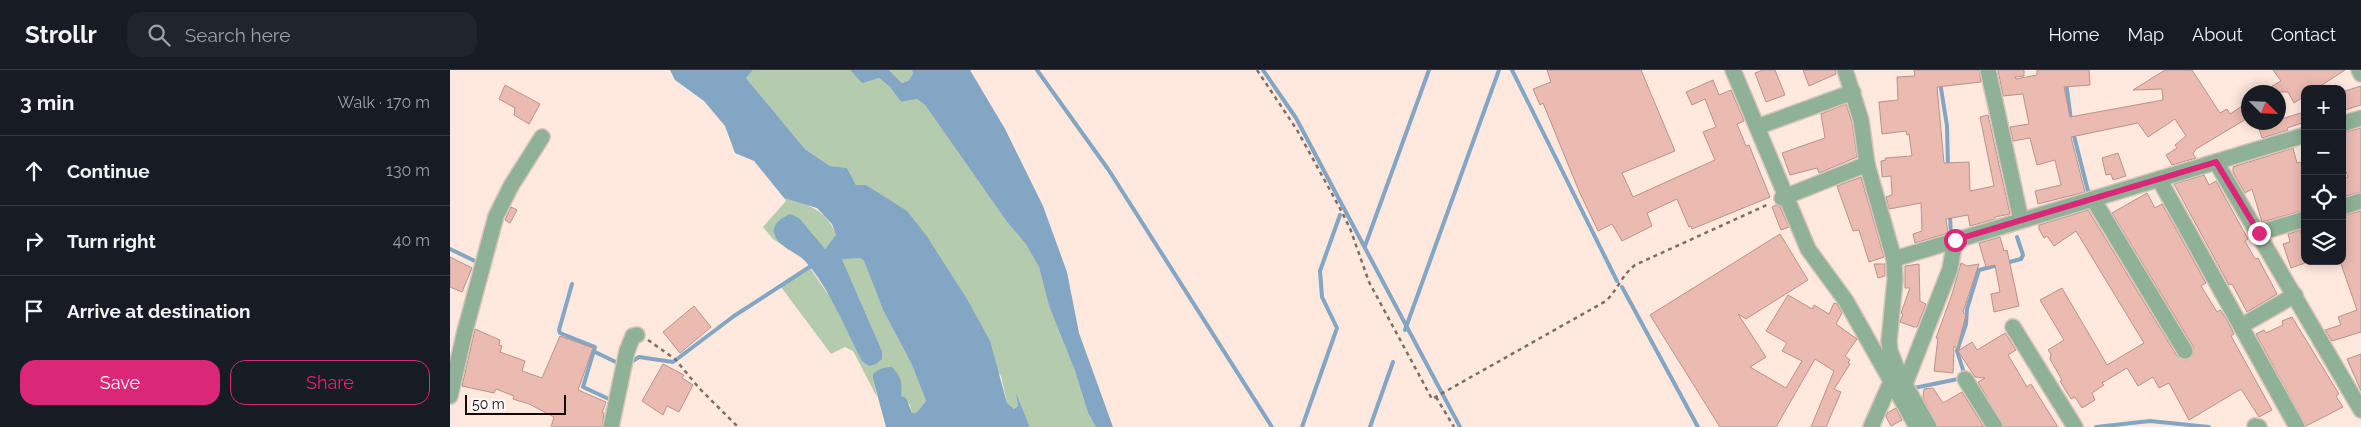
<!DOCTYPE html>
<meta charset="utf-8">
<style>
:root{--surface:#171b24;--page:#20242c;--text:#f1f3f6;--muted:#9ea1a6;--line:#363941;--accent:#db2777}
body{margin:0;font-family:Raleway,sans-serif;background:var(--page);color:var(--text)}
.controls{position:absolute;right:15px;top:15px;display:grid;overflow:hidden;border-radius:10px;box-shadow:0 2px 12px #0003}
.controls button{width:45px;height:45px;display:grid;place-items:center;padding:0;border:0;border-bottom:1px solid var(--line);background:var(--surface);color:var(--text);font:25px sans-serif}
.compass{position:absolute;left:1791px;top:15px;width:45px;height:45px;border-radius:50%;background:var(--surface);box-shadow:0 2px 12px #0003;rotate:114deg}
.scale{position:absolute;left:15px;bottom:12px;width:101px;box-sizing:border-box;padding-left:5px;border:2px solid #140804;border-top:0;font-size:14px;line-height:18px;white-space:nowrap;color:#140804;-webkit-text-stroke:4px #fbfbfb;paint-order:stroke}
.stop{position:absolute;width:15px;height:15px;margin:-11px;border:4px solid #db2777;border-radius:50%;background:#fff}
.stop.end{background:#db2777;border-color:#fff;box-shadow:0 1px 5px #0008}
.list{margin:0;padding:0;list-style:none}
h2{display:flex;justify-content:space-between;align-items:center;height:65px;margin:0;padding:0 20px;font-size:21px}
h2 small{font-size:16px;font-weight:400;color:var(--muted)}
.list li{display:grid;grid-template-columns:32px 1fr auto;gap:15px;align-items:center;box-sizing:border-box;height:70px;padding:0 20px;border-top:1px solid var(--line)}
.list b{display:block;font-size:19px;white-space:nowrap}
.list em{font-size:16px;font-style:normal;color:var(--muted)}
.actions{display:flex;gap:10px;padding:15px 20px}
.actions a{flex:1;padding:11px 0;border:1px solid var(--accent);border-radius:15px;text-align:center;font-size:18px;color:var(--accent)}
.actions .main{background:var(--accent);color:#fff}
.icon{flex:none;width:28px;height:28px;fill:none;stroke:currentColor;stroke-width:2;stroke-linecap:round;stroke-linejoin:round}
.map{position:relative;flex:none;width:1911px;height:357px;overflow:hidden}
header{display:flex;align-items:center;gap:30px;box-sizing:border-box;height:70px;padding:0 25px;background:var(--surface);border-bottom:1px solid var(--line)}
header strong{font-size:24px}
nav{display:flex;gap:28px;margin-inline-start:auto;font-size:18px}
.search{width:350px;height:45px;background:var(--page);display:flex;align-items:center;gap:12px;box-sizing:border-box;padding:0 18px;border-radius:15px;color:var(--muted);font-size:19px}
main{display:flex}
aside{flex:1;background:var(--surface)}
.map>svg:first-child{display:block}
.green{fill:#b4cbae}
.water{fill:#82a6c3}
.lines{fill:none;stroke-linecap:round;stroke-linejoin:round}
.stream{stroke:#82a6c3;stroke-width:4}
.building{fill:#ebbab0;stroke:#b9938b}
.street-casing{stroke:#d9c4ba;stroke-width:18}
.path{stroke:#7e6d66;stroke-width:2.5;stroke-dasharray:4 4;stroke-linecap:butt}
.street{stroke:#8fb197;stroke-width:15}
.route{stroke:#db2777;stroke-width:6}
</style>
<header>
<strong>Strollr</strong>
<div class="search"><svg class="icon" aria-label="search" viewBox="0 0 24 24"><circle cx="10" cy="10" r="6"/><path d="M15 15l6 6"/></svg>Search here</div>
<nav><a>Home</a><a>Map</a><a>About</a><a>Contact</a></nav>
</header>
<main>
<aside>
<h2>3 min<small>Walk · 170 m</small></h2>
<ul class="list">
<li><svg class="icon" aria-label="ahead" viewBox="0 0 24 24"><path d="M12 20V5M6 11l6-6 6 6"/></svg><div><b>Continue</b></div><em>130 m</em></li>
<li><svg class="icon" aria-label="right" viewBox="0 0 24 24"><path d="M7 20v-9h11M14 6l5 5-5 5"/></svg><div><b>Turn right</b></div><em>40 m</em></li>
<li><svg class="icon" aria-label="arrive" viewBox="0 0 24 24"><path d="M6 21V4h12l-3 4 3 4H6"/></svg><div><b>Arrive at destination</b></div></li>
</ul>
<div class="actions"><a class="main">Save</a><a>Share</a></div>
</aside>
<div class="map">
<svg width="1911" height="357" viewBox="0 0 1911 357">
<rect width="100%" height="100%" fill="#ffe8dd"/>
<!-- green -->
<g class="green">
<path d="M 303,0 L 400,0 L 412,12 L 429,8 L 440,17 L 451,32 L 467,29 L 475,35 L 557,152 L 575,173 L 589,197 L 599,236 L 625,301 L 638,343 L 646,357 L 580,357 L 567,326 L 568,336 L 564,339 L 557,333 L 551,306 L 406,115 L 397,98 L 380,96 L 355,79 L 296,8 Z"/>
<path d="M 439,0 L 462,0 L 463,4 L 458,11 L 452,13 Z"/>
<path d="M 334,128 C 358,134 377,140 386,165 L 375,179 L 369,174 L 324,165 L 334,176 L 323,169 L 313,157 L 336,131 Z"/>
<path d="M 397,188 L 410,188 L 414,191 L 433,240 L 462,295 L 476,331 L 466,343 L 462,343 L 460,335 L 451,326 L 451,321 L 423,309 L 427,327 L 403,281 L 395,277 L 381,284 L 331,217 L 360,198 L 377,223 L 432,281 L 392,189 Z"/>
</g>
<!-- water -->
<g class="water">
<path d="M 220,0 L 303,0 L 296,8 L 355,79 L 380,96 L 397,98 L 406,115 L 416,115 L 457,141 L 476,165 L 517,229 L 540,271 L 557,333 L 564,339 L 568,336 L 566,323 L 580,357 L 436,357 L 423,309 L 423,304 C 429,299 434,297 442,297 C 452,308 452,312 451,326 L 456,328 L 462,343 L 466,343 L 476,331 L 462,295 L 433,240 L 414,191 L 410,188 L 392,189 L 432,281 L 432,289 L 426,294 L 419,296 L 412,291 C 396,260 379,217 355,191 C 347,182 327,177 324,163 C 322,154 333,147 340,144 L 349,148 L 375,179 L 386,165 L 382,154 L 367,138 L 334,128 L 304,91 L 285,83 L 275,56 L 254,31 L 225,10 Z"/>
<path d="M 400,0 L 439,0 L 452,13 L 458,11 L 463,4 L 462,0 L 520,0 L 555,59 L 593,136 L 617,202 L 629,263 L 663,357 L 646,357 L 638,343 L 625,301 L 599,236 L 589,197 L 575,173 L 557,152 L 475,35 L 467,29 L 451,32 L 440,17 L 429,8 L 412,13 Z"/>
</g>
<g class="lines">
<!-- stream -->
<g class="stream">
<path d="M 587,0 L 658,99 L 822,357"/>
<path d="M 813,0 L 846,48 L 1010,357"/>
<path d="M 1062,0 L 1167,211"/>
<path d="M 1490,12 L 1497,56 L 1498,97"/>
<path d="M 1616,12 L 1621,50"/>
<path d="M 1623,62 L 1639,125"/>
<path d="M 1500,144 L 1501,167"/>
<path d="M 915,176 L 979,0"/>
<path d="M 0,179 L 29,193"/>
<path d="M 122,214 L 109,260 L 110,263 L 145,277 L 133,317 L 161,330"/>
<path d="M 1172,217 L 1248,357"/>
<path d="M 955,260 L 1049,0"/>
<path d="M 145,282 L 170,294"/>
<path d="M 181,292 L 189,287 L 223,292 L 284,246 L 361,196"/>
<path d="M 1464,318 L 1508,309 L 1515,306 L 1507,281 L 1516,254 L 1517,239 L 1529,200 L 1571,189 L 1573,185 L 1567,167"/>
<path d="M 852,357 L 887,258 L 872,227 L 870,201 L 890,145"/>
<path d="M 920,357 L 943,292"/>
<path d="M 1646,357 L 1700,351 L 1759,357"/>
</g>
</g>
<!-- building -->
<g class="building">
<path d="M 1097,0 L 1191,0 L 1225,81 L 1172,103 L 1183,127 L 1265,90 L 1253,62 L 1266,57 L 1255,29 L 1242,35 L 1236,22 L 1263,10 L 1269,25 L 1281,20 L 1294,51 L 1287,54 L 1296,76 L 1299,75 L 1320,127 L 1242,159 L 1241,156 L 1239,157 L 1227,129 L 1197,143 L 1202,156 L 1172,171 L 1162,154 L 1148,161 L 1129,121 L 1093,33 L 1090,35 L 1083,19 L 1101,12 Z"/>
<path d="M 1313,0 L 1325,0 L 1335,25 L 1316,32 L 1305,3 Z"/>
<path d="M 1353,0 L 1386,0 L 1386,4 L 1359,16 Z"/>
<path d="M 1464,0 L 1529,0 L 1531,12 L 1487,17 L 1494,93 L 1519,92 L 1520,121 L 1544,116 L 1530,47 L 1538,45 L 1560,144 L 1545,147 L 1545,149 L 1520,156 L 1518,145 L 1496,149 L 1498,163 L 1465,173 L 1463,164 L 1472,161 L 1471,133 L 1439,139 L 1436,127 L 1442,125 L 1441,106 L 1432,107 L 1431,91 L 1436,90 L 1435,88 L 1462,86 L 1459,64 L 1457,65 L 1456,61 L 1432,64 L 1429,32 L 1448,30 L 1447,7 L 1465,6 Z"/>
<path d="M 1548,0 L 1574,0 L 1574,6 L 1565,7 L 1566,9 L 1587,5 L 1587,0 L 1639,0 L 1640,15 L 1614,17 L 1620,47 L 1713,30 L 1712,19 L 1683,20 L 1715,0 L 1742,0 L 1770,43 L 1777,39 L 1780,44 L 1798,32 L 1798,48 L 1746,79 L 1743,84 L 1746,88 L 1722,95 L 1716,85 L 1727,78 L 1725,75 L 1736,66 L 1725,49 L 1698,67 L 1688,53 L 1621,67 L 1635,122 L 1588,134 L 1585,121 L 1611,115 L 1605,90 L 1587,95 L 1580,68 L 1563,71 L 1560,57 L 1579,54 L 1573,24 L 1553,26 Z"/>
<path d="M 1823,0 L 1895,0 L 1866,19 L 1855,19 L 1855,26 L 1844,33 L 1838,22 L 1812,22 L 1831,11 Z"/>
<path d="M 55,15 L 90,34 L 79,54 L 64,45 L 65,38 L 49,29 Z"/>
<path d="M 1911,16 L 1911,35 L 1895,40 L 1892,34 L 1892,22 Z"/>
<path d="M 1396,34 L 1402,52 L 1407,87 L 1369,103 L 1367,98 L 1340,105 L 1332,83 L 1375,68 L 1371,44 Z"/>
<path d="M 1854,42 L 1855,52 L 1837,58 L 1838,60 L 1812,68 L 1808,55 L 1828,52 L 1828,50 Z"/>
<path d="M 1911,58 L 1911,122 L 1892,127 L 1892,109 L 1898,107 L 1892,92 L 1892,63 Z"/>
<path d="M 1843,78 L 1847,93 L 1855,91 L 1855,140 L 1812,152 L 1802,119 L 1795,123 L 1783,102 L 1783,97 Z"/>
<path d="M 1668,83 L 1676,106 L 1663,110 L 1661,104 L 1656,105 L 1652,88 Z"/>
<path d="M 1754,105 L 1759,115 L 1766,111 L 1798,169 L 1795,171 L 1805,189 L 1808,188 L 1827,224 L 1797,242 L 1782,214 L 1779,215 L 1724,114 Z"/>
<path d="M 1411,107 L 1434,187 L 1419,192 L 1409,160 L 1403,161 L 1387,116 Z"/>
<path d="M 1697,123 L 1705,138 L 1712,134 L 1756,213 L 1751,216 L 1767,242 L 1770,240 L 1776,248 L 1784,264 L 1781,266 L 1822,340 L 1809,347 L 1791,319 L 1739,350 L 1719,313 L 1709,318 L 1703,307 L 1688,316 L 1677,298 L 1652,313 L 1654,315 L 1642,323 L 1645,330 L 1632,338 L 1625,327 L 1621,329 L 1610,311 L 1612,310 L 1600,289 L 1601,284 L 1598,280 L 1614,270 L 1590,230 L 1612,218 L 1657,295 L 1694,273 L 1626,161 L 1604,176 L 1597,166 L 1594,168 L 1589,159 L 1589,155 L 1638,140 L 1727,286 L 1736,290 L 1743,285 L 1743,276 L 1662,143 Z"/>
<path d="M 1326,135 L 1330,137 L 1339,157 L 1331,160 L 1322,137 Z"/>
<path d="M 61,137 L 67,140 L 60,153 L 55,150 Z"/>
<path d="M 1911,141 L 1911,262 L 1882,271 L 1875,260 L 1891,255 L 1888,247 L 1907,240 L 1890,191 L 1892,191 L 1892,146 Z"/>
<path d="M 1850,160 L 1851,164 L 1855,162 L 1855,193 L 1841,198 L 1833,174 L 1840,172 L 1838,164 Z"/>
<path d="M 1330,164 L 1358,210 L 1296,249 L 1288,244 L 1316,287 L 1300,297 L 1336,318 L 1352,291 L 1332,281 L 1337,273 L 1316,261 L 1338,225 L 1362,239 L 1364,235 L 1379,244 L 1384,233 L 1387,234 L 1392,243 L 1386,254 L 1407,269 L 1395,286 L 1400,290 L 1398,293 L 1400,294 L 1384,319 L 1391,322 L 1376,357 L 1361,357 L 1384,301 L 1365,289 L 1326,357 L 1270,357 L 1200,245 Z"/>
<path d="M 1550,167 L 1554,181 L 1557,180 L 1569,236 L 1544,242 L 1541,224 L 1550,222 L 1545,195 L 1536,197 L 1529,173 Z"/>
<path d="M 0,187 L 22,198 L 12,222 L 0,217 Z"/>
<path d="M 1511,193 L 1517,196 L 1529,194 L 1513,242 L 1516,245 L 1507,279 L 1504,276 L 1503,303 L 1484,301 L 1488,268 L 1486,268 L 1502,224 Z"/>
<path d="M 1424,194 L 1435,194 L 1435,206 L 1428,208 Z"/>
<path d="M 1469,194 L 1470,231 L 1476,234 L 1467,257 L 1464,257 L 1450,252 L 1453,244 L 1451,243 L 1460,218 L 1455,218 L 1455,196 Z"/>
<path d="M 244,236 L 261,257 L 230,283 L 213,262 Z"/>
<path d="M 1842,247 L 1889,324 L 1886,326 L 1893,337 L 1856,356 L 1806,264 L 1814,260 L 1816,263 L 1833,255 L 1832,251 Z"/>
<path d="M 25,259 L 50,270 L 49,275 L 52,276 L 50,282 L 75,291 L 72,301 L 92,308 L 110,266 L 143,278 L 128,320 L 156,332 L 152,343 L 154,343 L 152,357 L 101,357 L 104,347 L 79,334 L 63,329 L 64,326 L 46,319 L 44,323 L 12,316 Z"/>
<path d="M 1555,263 L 1566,280 L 1558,285 L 1577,317 L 1581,314 L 1608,357 L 1554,357 L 1528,312 L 1535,308 L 1525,307 L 1508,281 L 1522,272 L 1527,280 Z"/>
<path d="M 1911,284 L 1911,321 L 1897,289 Z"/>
<path d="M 213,294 L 234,305 L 232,308 L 243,315 L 229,342 L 217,336 L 213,345 L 192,331 Z"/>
<path d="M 1483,318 L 1493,333 L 1512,322 L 1534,357 L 1488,357 L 1473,328 L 1474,319 Z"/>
<path d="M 1446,338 L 1452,350 L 1441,356 L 1436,347 L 1437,343 Z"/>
</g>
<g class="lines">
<!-- street casing -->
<g class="street-casing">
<g id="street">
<path d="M 1283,0 L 1358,179 L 1396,231 L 1467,357"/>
<path d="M 1395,0 L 1411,50 L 1417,94 L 1444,189 L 1445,210 L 1439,271 L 1440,281 L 1450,306 L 1479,357"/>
<path d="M 1538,0 L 1571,150"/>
<path d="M 1909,0 L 1911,4"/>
<path d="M 1892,54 L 1911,48"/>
<path d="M 1307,57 L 1403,22"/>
<path d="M 1766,92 L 1911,340"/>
<path d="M 1709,109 L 1847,357"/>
<path d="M 1332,128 L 1417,94"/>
<path d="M 1643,129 L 1735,281"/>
<path d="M 1892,137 L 1911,131"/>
<path d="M 1809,163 L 1855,149"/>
<path d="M 1444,189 L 1855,65"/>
<path d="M 1791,256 L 1845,225"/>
<path d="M 1563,257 L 1625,357"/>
<path d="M 1515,309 L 1545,357"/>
<path d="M 1455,314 L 1500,199 L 1505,170"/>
<path d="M 0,326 L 15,261 L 46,146 L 61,116 L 92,67"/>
<path d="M 1805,356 L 1809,357"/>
<path d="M 161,357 L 177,281 L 183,266 L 187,265"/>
<path d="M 1421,357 L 1440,314 L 1447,308"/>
</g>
</g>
<!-- path -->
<g class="path">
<path d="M 807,0 L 847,60 L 892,142 L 901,161 L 919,212 L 982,329 L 1156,231 C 1168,219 1172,205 1185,195 L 1319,134"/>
<path d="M 198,270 L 225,289 L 249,318 L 288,357"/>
<path d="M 986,327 L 1004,357"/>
</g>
<!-- street -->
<use href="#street" class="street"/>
</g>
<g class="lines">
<!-- route -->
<path class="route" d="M 1505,170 L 1766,92 L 1809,163"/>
</g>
</svg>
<div class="controls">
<button>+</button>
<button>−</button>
<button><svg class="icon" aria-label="locate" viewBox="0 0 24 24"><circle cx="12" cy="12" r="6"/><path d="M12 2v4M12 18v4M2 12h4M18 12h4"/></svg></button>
<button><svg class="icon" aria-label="layers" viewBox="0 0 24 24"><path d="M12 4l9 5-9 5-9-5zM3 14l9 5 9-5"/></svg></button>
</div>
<svg class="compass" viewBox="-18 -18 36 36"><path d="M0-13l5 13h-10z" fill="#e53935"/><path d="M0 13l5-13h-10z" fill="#9ea1a6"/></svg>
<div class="scale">50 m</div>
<div class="stop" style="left:1505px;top:170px"></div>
<div class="stop end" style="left:1809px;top:163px"></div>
</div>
</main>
